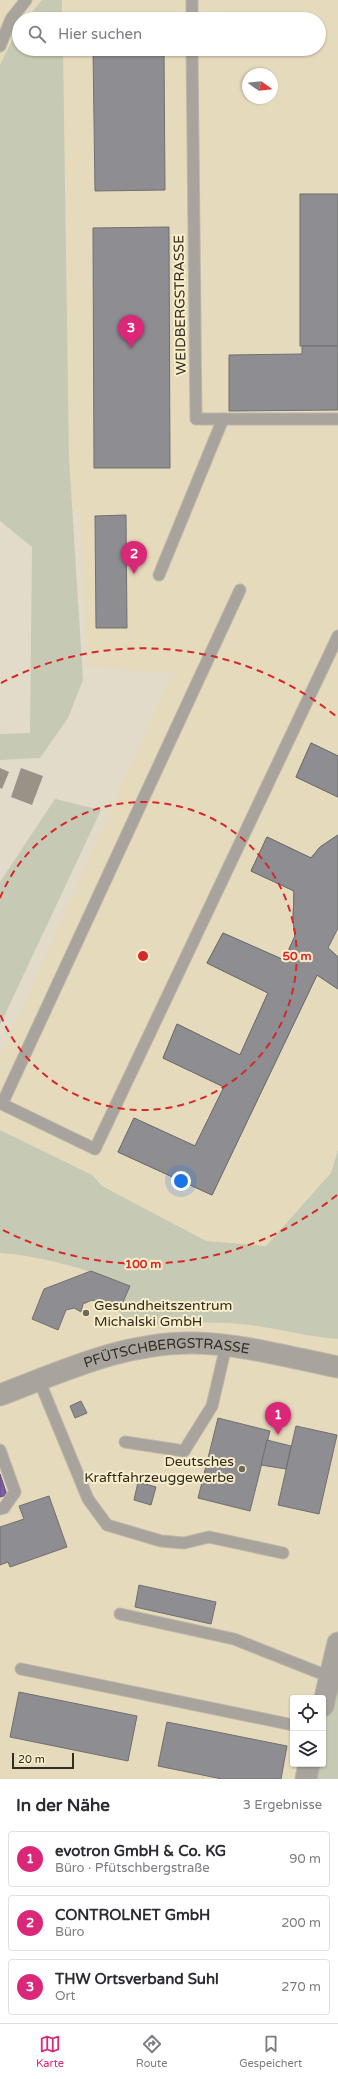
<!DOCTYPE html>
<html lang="de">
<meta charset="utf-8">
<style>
:root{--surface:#fff;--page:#f2f2f3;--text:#2b2b33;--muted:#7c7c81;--line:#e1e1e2;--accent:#db2777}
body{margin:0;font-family:"Varela Round",sans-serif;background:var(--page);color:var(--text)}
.controls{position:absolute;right:12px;bottom:12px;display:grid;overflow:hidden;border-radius:4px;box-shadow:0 1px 3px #0004}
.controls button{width:36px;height:36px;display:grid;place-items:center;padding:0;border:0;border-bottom:1px solid var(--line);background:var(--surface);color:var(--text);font:20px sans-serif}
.compass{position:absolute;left:242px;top:68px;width:36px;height:36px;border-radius:50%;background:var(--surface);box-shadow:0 1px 3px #0004;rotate:104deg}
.scale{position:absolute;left:12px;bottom:10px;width:62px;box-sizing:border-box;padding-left:4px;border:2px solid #302c1f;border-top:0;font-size:11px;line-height:14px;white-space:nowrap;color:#302c1f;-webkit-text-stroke:3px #f9eecb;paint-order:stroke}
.you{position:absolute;left:181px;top:1181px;width:14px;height:14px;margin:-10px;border:3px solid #fff;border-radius:50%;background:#1a73e8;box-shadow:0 0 0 6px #1a73e833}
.badge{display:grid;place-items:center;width:26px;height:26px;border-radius:50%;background:var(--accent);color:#fff;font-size:13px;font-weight:700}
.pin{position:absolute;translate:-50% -33px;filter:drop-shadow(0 1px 2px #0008)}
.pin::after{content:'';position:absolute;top:21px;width:14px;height:12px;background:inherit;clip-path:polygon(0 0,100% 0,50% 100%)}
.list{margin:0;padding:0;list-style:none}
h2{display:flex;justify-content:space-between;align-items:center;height:52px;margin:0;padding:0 16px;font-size:17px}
h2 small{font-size:13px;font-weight:400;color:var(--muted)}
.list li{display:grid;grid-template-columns:26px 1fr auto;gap:12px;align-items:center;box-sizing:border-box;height:56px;margin:0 8px 8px;padding:0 8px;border:1px solid var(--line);border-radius:4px}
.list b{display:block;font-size:15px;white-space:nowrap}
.list p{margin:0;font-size:13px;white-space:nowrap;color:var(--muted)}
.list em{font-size:13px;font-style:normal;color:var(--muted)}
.icon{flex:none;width:22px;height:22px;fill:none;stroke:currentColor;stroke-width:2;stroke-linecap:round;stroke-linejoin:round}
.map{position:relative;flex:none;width:338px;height:1779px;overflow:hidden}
.search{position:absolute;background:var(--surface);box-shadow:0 1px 3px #0004;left:12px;right:12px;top:12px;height:44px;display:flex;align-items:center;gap:10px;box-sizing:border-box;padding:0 14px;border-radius:22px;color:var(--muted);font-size:15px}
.sheet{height:244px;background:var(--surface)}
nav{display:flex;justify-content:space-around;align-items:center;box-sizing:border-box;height:56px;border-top:1px solid var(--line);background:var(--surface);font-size:11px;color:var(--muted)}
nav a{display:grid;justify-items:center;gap:2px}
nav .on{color:var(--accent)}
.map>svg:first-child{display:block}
.built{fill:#e5dabc;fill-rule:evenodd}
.green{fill:#c6c9b4}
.offices{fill:#7b5ea7;stroke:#644f7e}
.industry{fill:#8d8d92;stroke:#717070}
.building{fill:#989386}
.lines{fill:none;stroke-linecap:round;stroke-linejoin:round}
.service-casing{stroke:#bcb7a9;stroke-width:13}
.minor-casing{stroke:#bcb7a9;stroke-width:23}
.service{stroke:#a8a49d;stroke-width:11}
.minor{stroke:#a8a49d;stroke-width:21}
.ring{fill:none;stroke:#d62828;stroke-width:2;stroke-dasharray:7 5}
.poi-dot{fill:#6e695b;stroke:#f9eecb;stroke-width:1.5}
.labels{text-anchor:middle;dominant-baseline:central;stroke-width:4;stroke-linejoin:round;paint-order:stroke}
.street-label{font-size:14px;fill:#302c1f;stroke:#f9eecb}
.poi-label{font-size:14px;fill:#302c1f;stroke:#f9eecb;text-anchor:start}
.centre{fill:#d62828;stroke:#f9eecb;stroke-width:2}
.ring-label{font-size:12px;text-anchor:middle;font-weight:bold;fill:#d62828;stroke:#f9eecb;stroke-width:4;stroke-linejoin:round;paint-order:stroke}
</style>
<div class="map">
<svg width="338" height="1779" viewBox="0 0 338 1779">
<rect width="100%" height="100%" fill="#e2dbca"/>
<!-- built -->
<path class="built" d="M 0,0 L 338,0 L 338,1651 L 323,1698 L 293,1698 L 293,1764 L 309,1764 L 306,1779 L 0,1779 L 0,1056 L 172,673 L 87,667 L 80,513 L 0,513 ZM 19,19 L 319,19 L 319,49 L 19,49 ZM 248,74 L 272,74 L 272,98 L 248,98 Z"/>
<!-- green -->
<g class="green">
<path d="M 42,0 L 62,0 L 62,19 L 26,19 Z"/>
<path d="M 19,26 L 19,49 L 63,49 L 69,458 L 83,680 L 68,718 L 40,758 L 0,760 L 0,734 L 30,733 L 32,547 L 0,521 L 0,65 Z"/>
<path d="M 55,799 L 101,810 L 0,1025 L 0,882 Z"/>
<path d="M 0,1130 L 92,1175 L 102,1186 L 206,1241 L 266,1246 L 331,1173 L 338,1150 L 338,1339 C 308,1337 280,1329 250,1325 C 211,1320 170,1323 131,1328 L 119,1311 L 130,1286 C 88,1270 45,1256 0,1253 Z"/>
<path d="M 338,1651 L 338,1779 L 306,1779 L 309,1764 L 323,1764 L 323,1706 Z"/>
</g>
<!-- offices -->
<path class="offices" d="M 0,1474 L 7,1495 L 0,1497 Z"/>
<!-- industry -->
<g class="industry">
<path d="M 93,49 L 164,49 L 165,190 L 95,191 Z"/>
<rect x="300" y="194" width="38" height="152"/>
<path d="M 169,227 L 170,468 L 94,468 L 93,228 Z"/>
<path d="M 302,346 L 338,346 L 338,410 L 229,411 L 229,355 L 302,354 Z"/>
<path d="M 126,515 L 127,628 L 96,628 L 95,516 Z"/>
<path d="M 311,743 L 338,756 L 338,797 L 296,777 Z"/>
<path d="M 311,743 L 338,756 L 338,797 L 296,777 Z"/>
<path d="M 338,835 L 338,862 L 328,875 L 319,895 L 314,914 L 319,932 L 328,948 L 338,957 L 338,989 L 317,975 L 212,1195 L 118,1152 L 134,1118 L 195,1146 L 224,1087 L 163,1058 L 177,1024 L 240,1055 L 268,993 L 207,963 L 223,933 L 284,960 L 295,936 L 293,921 L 294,891 L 251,871 L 267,837 L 311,858 L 320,847 Z"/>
<path d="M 338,835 L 338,928 L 328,948 L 338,957 L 338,989 L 317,975 L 212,1195 L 118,1152 L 134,1118 L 195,1146 L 224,1087 L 163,1058 L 177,1024 L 240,1055 L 268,993 L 207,963 L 223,933 L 284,960 L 295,936 L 293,921 L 294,891 L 251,871 L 267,837 L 311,858 L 320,847 Z"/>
<path d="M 91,1271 L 130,1286 L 119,1311 L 92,1300 L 83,1304 L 81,1312 L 74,1308 L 66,1310 L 58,1330 L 32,1319 L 44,1289 Z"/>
<path d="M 81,1401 L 87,1413 L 75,1418 L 70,1406 Z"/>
<path d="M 218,1418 L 270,1431 L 250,1511 L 198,1498 Z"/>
<path d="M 296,1426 L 337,1435 L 319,1514 L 278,1505 Z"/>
<path d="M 267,1440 L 291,1446 L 286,1469 L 261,1465 Z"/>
<path d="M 138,1482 L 156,1487 L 151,1505 L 134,1500 Z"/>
<path d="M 49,1496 L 67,1547 L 10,1567 L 8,1562 L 0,1565 L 0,1527 L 24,1519 L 19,1506 Z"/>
<path d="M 139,1585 L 216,1602 L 211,1624 L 135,1607 Z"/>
<path d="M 19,1692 L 137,1716 L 128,1761 L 10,1737 Z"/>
<path d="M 167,1722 L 287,1746 L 281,1779 L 222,1779 L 158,1766 Z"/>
</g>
<!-- building -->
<g class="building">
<path d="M 0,768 L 9,772 L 2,789 L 0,788 Z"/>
<path d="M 21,768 L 43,776 L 32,805 L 11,797 Z"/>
</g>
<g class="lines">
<!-- service casing -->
<g class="service-casing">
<g id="service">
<path d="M 192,0 L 192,19"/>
<path d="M 0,46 L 11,19 L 26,0"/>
<path d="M 192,49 L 196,419 L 338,419"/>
<path d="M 159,575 L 223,419"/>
<path d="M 240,590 L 2,1104 L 95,1149 L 338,636"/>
<path d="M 39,1380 L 88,1499 L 107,1525 L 161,1541 L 184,1543 L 209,1537 L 283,1553"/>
<path d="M 125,1442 L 184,1451 L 212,1406 L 226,1346"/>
<path d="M 0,1450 L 15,1492 L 4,1508 L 0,1509"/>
<path d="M 120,1614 L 234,1639 L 330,1677"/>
<path d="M 21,1669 L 293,1725"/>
</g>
</g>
<!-- minor casing -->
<g class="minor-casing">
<g id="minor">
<path id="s1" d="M 0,1395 C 63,1371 127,1341 195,1343 C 242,1344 292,1358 338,1367"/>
<path d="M 323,1706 L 338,1643"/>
<path d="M 306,1779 L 309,1764"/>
</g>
</g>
<!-- service -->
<use href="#service" class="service"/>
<!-- minor -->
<use href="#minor" class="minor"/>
</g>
<!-- distance rings -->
<g class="ring">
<path d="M0 898A154 154 0 1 1 0 1014"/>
<path d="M337 1195A308 308 0 0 1 1 1229M1 683A308 308 0 0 1 337 717"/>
</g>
<!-- markers -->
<g class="poi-dot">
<circle cx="86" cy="1313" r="4"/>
<circle cx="242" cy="1469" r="4"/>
</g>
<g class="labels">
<!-- street labels -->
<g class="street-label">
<text transform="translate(180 305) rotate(-91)">WEIDBERGSTRASSE</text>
<text stroke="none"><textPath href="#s1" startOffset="174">PFÜTSCHBERGSTRASSE</textPath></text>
</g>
<!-- poi labels -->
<g class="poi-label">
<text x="94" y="1305">Gesundheitszentrum<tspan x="94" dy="16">Michalski GmbH</tspan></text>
<text x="234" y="1461" text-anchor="end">Deutsches<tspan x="234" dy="16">Kraftfahrzeuggewerbe</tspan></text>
</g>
</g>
<circle cx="143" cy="956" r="6" class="centre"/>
<g class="ring-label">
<text x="297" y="960">50 m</text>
<text x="143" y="1268">100 m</text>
</g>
</svg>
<div class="controls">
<button><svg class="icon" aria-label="locate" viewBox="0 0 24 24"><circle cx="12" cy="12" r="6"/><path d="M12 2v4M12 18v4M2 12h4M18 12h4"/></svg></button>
<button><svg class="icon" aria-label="layers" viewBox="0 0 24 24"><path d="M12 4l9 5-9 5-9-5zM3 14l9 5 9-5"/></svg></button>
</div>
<svg class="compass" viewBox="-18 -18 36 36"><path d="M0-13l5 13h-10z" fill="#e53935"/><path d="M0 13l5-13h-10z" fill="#7c7c81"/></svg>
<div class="scale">20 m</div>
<div class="you"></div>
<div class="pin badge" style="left:278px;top:1435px">1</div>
<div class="pin badge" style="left:134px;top:574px">2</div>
<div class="pin badge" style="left:131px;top:348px">3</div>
<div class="search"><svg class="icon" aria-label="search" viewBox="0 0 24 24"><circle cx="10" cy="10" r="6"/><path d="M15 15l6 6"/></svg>Hier suchen</div>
</div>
<section class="sheet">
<h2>In der Nähe<small>3 Ergebnisse</small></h2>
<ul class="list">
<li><span class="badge">1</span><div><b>evotron GmbH &amp; Co. KG</b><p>Büro · Pfütschbergstraße</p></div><em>90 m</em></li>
<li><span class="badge">2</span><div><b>CONTROLNET GmbH</b><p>Büro</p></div><em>200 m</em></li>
<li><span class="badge">3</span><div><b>THW Ortsverband Suhl</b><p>Ort</p></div><em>270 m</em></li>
</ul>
</section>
<nav>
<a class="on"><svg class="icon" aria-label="map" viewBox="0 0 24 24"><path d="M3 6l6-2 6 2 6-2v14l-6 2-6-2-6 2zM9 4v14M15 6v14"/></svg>Karte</a>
<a><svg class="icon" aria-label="directions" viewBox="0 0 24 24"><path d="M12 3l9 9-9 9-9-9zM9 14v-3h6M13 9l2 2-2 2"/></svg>Route</a>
<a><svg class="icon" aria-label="saved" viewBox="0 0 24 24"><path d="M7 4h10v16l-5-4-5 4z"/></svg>Gespeichert</a>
</nav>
